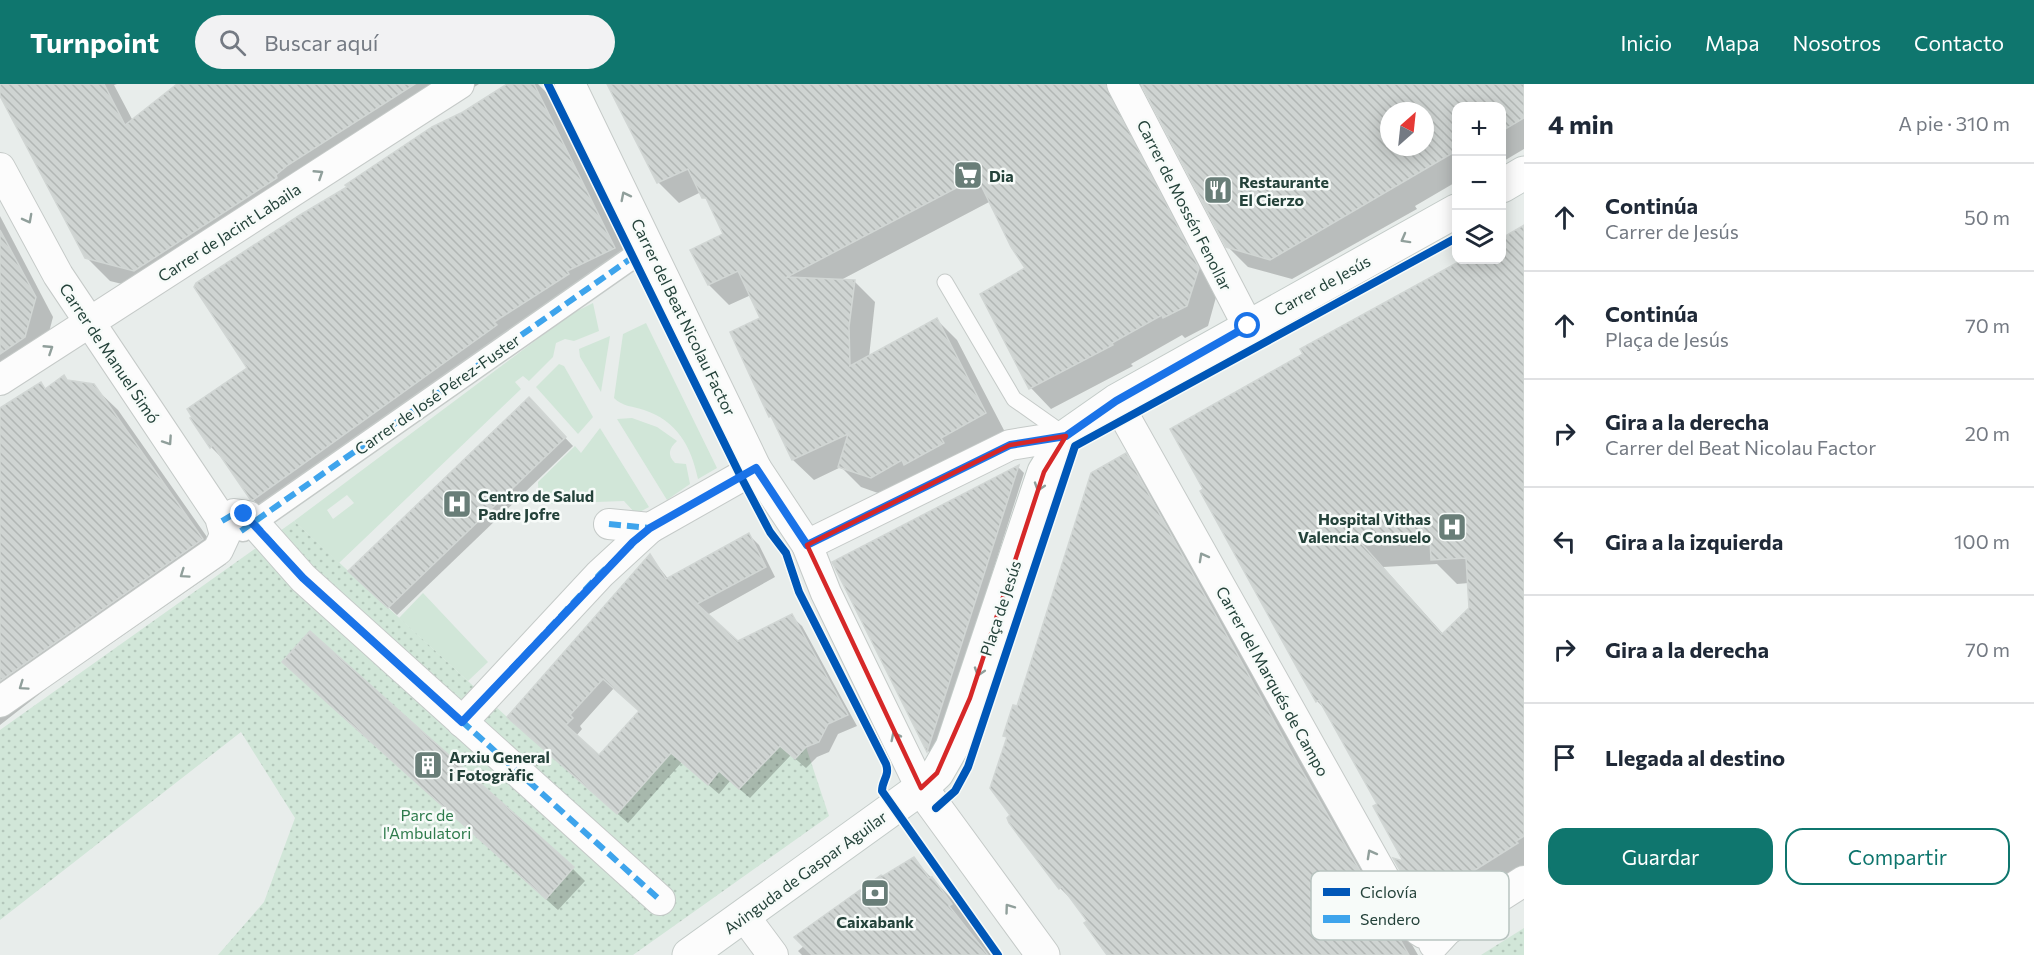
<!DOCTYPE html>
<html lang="es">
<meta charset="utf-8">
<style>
:root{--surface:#fff;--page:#f2f2f3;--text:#1f2937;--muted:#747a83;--line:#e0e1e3;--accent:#0f766e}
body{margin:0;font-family:Commissioner,sans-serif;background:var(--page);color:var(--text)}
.controls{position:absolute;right:18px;top:18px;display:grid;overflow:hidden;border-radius:12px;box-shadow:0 3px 15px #0003}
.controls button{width:54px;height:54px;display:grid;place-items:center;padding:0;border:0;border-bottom:2px solid var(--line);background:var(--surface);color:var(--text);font:30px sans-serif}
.compass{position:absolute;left:1380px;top:18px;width:54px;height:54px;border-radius:50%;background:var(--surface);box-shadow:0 3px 15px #0003;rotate:27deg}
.stop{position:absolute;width:18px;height:18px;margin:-14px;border:4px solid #1a73e8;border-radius:50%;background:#fff}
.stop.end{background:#1a73e8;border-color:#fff;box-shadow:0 2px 6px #0008}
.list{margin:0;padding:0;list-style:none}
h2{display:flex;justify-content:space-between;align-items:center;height:78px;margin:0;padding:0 24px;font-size:26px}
h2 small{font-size:20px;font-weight:400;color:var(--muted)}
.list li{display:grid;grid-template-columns:39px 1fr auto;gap:18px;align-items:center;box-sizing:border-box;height:108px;padding:0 24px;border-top:2px solid var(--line)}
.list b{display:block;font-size:22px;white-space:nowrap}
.list p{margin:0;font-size:20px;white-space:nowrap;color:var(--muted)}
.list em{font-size:20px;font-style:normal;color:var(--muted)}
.actions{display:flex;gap:12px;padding:18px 24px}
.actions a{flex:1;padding:14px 0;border:2px solid var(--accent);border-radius:18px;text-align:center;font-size:21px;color:var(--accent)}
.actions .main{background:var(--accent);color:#fff}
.icon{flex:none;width:33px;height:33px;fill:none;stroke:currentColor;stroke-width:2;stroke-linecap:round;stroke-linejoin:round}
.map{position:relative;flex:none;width:1524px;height:871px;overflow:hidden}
header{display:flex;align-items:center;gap:36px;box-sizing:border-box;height:84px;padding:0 30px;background:var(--accent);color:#fff}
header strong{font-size:28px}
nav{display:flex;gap:33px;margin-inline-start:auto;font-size:21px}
.search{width:420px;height:54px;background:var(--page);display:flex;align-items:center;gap:15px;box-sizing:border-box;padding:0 21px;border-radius:33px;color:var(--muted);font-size:22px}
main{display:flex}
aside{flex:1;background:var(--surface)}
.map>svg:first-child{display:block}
.grass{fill:#d1e6d8;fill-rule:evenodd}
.park{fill:url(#park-dots)}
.shadow{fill:#0003;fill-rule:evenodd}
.building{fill:url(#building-back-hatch);stroke:#d1d6d4;stroke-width:1.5;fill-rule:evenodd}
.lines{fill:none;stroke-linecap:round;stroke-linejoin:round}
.service-casing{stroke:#c5cac8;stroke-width:17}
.pedestrian-casing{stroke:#c5cac8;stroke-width:25}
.minor-casing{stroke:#c5cac8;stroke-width:32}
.tertiary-casing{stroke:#c5cac8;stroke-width:35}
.secondary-casing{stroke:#c3cbc8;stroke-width:35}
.service{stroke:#fcfcfc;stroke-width:15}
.pedestrian{stroke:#fcfcfc;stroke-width:22}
.minor{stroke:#fcfcfc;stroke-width:30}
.tertiary{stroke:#fcfcfc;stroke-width:33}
.secondary{stroke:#fcfcfc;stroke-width:33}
.quiet{stroke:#3ea4ec;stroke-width:6;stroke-dasharray:12 6;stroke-linecap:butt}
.cycleway-casing{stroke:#f7fbf9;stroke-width:11}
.cycleway{stroke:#0057b8;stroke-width:8}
.oneway{stroke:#909f9b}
.route{stroke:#1a73e8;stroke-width:8}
.marked{fill:none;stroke:#d62828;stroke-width:4.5;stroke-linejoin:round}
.labels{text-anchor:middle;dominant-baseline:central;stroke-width:5;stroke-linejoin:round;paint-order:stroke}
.poi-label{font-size:16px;font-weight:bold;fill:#24423a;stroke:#f7fbf9;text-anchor:start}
.street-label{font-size:16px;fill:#24423a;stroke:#f7fbf9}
.park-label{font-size:16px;fill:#2d7a4b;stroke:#f7fbf9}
.key{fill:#f7fbf9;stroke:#b8c4c0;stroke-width:1.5}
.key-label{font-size:16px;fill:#24423a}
</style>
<header>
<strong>Turnpoint</strong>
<div class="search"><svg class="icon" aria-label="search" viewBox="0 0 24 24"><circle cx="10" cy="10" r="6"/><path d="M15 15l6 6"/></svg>Buscar aquí</div>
<nav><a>Inicio</a><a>Mapa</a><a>Nosotros</a><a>Contacto</a></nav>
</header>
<main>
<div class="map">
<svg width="1524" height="871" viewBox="0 0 1524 871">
<defs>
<pattern id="park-dots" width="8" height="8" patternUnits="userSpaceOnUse" patternTransform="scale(1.5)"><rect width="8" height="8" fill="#d1e6d8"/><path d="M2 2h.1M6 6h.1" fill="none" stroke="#b3c6ba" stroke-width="1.8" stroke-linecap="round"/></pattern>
<pattern id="building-back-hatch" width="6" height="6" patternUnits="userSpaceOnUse" patternTransform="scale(1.5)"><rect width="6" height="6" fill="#cfd4d2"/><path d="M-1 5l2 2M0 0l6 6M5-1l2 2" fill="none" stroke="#b2b7b5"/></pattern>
</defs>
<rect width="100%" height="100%" fill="#e8edeb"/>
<!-- grass -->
<g class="grass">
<path d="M 593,219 L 599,247 L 574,257 L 565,255 L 556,259 L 553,273 L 529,297 L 523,292 L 515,298 L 521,305 L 339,479 L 294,437 L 571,230 ZM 347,411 L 354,419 L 333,435 L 327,426 Z"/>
<path d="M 646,239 L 717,384 L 698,395 C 691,362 677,337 644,326 C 633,322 623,323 614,314 L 623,250 Z"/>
<path d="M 610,252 L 601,308 L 580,273 L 579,265 Z"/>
<path d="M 559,280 L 564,282 L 593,333 L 578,350 L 536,303 Z"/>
<path d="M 632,334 L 657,343 L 677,357 C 669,364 667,371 675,379 L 686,380 L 690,400 L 667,416 L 617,335 Z"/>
<path d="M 600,344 L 649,423 L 636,430 L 624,417 L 539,420 L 538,398 L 575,362 L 581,369 Z"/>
<path d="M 423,509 L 488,578 L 468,597 L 399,534 Z"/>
</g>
<!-- park -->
<g class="park">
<path d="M 294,437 L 507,633 L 617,730 L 671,669 L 708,700 L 719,687 L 739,705 L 780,662 L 795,675 L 806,663 L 829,732 L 633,871 L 218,871 L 264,818 L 295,734 L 241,648 L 0,836 L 0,646 Z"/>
<path d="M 1524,844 L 1524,871 L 1481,871 Z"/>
</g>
<!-- shadow -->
<g class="shadow">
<path d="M 0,0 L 117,0 L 114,1 L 133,37 L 179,0 L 479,0 L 158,209 L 110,197 L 86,173 L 0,9 Z"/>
<path d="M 510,0 L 538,0 L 549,11 L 636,186 L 588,209 L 274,436 L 251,414 L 225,377 L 211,363 L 194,333 L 249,284 L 349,104 Z"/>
<path d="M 609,0 L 1524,0 L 1524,65 L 1502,78 L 1502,22 L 1456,22 L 1456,98 L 1415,122 L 1417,125 L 1292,195 L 1248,183 L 1227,162 L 1145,3 L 1134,5 L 1218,206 L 1208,242 L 1185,254 L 1182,251 L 1131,280 L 1133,282 L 1051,325 L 1031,304 L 982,210 L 1028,185 L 991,117 L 839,197 L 855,198 L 875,218 L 869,273 L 937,236 L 957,256 L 1006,350 L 892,414 L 861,403 L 841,383 L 814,396 L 793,376 L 775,338 L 770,332 L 762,235 L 751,211 L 729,221 L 709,201 L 725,151 L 710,120 L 701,108 L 679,119 L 658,98 ZM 1389,27 L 1425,27 L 1425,63 L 1389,63 Z"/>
<path d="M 0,132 L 53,233 L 43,271 L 0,299 Z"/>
<path d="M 1524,143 L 1524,796 L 1443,842 L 1419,817 L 1407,780 L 1379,721 L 1327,627 L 1317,617 L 1305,271 L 1302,265 L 1465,176 L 1502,176 L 1502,155 ZM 1437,480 L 1457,500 L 1469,499 L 1471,525 L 1444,551 L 1383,483 Z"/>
<path d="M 68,298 L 93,302 L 118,326 L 226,480 L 51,601 L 0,641 L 0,326 L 41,299 L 46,305 Z"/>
<path d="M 529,316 L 573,362 L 397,531 L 350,487 Z"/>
<path d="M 1125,371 L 1148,394 L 1317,697 L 1418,871 L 1109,871 L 1074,818 L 1060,804 L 1012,732 L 1008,655 L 1005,652 Z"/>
<path d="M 1018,383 L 1024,389 L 934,673 L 928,667 L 834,478 Z"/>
<path d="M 749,451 L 759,461 L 775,493 L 707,531 L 737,558 L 791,532 L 802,542 L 857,642 L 838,650 L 829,668 L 817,673 L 806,684 L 791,671 L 750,714 L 730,697 L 719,710 L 682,678 L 628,739 L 519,643 L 650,472 L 669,496 ZM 614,604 L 641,627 L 600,673 L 576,652 L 582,645 L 580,642 Z"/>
<path d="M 296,590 L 573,785 L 585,797 L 558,826 Z"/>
<path d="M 913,775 L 957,820 L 991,871 L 802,871 L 798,867 L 883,794 Z"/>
</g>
<!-- building -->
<g class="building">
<path d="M 0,0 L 104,0 L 125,41 L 177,0 L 415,0 L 288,81 L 276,91 L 277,94 L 134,187 L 85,174 L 0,12 Z"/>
<path d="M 507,0 L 534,0 L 615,164 L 567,187 L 569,190 L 494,238 L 497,241 L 253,416 L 250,415 L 213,361 L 210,364 L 190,334 L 192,333 L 187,325 L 247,284 L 194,203 L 196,199 L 300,131 L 347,103 L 345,101 L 432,43 L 463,28 Z"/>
<path d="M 607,0 L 1105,0 L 1199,184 L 1187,222 L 1163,234 L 1162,231 L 1112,259 L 1113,261 L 1029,305 L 980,210 L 1025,184 L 1011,163 L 977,93 L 787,193 L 855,196 L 849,243 L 850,282 L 937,234 L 986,329 L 941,354 L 944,359 L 904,381 L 902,376 L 871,394 L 838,383 L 848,350 L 792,376 L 771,332 L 769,333 L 730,248 L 760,234 L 738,187 L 708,201 L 690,166 L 723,150 L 706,114 L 702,114 L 688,85 L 657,99 Z"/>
<path d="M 1141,0 L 1524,0 L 1524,34 L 1502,47 L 1502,22 L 1456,22 L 1456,67 L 1270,176 L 1226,163 ZM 1389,27 L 1425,27 L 1425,63 L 1389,63 Z"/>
<path d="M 1524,141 L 1524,752 L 1516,757 L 1518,759 L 1475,786 L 1418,818 L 1393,774 L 1403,777 L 1373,722 L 1377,720 L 1319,616 L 1316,618 L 1302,593 L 1200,407 L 1203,405 L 1170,345 L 1303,270 L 1300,265 L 1462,176 L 1502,176 L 1502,154 ZM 1430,455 L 1431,476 L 1466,474 L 1469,524 L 1442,550 L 1361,459 Z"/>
<path d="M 0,146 L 36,213 L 25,253 L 0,270 Z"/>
<path d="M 64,291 L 67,296 L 94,300 L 203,455 L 0,597 L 0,324 L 41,298 L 45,305 Z"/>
<path d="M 529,313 L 566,353 L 388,524 L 348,487 Z"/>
<path d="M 1126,369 L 1294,673 L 1409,871 L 1107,871 L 1084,839 L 1087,837 L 1062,803 L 1059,805 L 1009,739 L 1007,734 L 1010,731 L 990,704 L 1007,653 L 1003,652 L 1013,621 L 1017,622 L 1091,389 Z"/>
<path d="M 1019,381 L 927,668 L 832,478 Z"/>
<path d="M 749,449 L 766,483 L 697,520 L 738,557 L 792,530 L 848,631 L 828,640 L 819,658 L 806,663 L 795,675 L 780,662 L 739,705 L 719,687 L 708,701 L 671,669 L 617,730 L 507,633 L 650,470 L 666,495 ZM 603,595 L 639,627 L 599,671 L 566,641 L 573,634 L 570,631 Z"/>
<path d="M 310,547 L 574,783 L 546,815 L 282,578 Z"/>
<path d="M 914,773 L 929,794 L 932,793 L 952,820 L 949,822 L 988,871 L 812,871 L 794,853 L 881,791 L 883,792 Z"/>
</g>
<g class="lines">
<!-- service casing -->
<g class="service-casing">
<path id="service" d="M 945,198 L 1014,315 L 1065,351"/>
</g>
<!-- pedestrian casing -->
<g class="pedestrian-casing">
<path id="pedestrian" d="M 243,446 L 633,173"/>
</g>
<!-- minor casing -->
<g class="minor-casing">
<g id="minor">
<path d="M 570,0 L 756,384 L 807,461 L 826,509 L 921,704"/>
<path d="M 1122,0 L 1248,242"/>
<path d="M 0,84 L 58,191 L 220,433 L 225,451 L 218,466 L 0,618"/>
<path d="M 0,296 L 459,0"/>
<path d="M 1116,317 L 1405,831 C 1418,849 1426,856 1447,846"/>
<path d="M 222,437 L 234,430 L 248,432 L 303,494 L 660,816"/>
<path d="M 609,440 L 650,444 L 756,384"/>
<path d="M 807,461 L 1010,361 L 1066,352"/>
<path d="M 462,638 L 600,490 L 650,444"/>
<path d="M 744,832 L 773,871"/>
<path d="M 1434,860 L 1447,846 L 1524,797"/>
</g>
</g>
<!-- tertiary casing -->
<g class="tertiary-casing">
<path id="tertiary" d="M 921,704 L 1043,871"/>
</g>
<!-- secondary casing -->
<g class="secondary-casing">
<g id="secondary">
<path d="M 1502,102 L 1524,89"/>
<path d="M 689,871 L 921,704 L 937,689 L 952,663 L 1044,388 L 1066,352 L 1116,317 L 1456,127"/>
</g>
</g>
<!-- service -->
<use href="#service" class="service"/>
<!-- pedestrian -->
<use href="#pedestrian" class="pedestrian"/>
<!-- minor -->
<use href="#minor" class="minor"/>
<!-- tertiary -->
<use href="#tertiary" class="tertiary"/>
<!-- secondary -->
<use href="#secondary" class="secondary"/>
<!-- quiet -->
<g class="quiet">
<path d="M 222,437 L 234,430 L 248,432 L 303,494 L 660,816"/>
<path d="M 609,440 L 650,444 L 756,384"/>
<path d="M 241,447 L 633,173"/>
<path d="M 462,638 L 600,490 L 650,444"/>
</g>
<!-- cycleway casing -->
<g class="cycleway-casing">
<g id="cycleway">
<path d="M 548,0 L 741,393 L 770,448 L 786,469 L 799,508 L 886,680 C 890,692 882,696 882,707 L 998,871"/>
<path d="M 936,724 L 955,707 L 968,683 L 1075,362 L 1456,154"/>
</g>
</g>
<!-- cycleway -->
<use href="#cycleway" class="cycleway"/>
</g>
<!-- one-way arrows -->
<defs><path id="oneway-chevron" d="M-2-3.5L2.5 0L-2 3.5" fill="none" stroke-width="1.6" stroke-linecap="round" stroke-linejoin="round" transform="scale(1.5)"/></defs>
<g class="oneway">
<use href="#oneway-chevron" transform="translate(319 90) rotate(-33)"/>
<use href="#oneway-chevron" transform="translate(625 112) rotate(-117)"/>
<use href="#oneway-chevron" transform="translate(28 135) rotate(62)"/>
<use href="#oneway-chevron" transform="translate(1405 155) rotate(151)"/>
<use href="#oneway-chevron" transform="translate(49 265) rotate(-33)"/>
<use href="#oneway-chevron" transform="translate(168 357) rotate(56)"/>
<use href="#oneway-chevron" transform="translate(1039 403) rotate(108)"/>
<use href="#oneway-chevron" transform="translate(1203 473) rotate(-119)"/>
<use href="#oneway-chevron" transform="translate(184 490) rotate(145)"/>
<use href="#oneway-chevron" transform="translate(979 588) rotate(108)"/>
<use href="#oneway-chevron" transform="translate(23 602) rotate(145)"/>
<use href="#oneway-chevron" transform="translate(895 652) rotate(-116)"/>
<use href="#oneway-chevron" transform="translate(1371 770) rotate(-119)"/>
<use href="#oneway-chevron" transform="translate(1009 824) rotate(-126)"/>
</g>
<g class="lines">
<!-- route -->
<path class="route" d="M 244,430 L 303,494 L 462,638 L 633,458 L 650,444 L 756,384 L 807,461 L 1010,361 L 1066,352 L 1116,317 L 1248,242"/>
</g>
<!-- marked area -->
<path class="marked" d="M 1066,352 L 1044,388 L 970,614 L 937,689 L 921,704 L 807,461 L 1010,361 Z"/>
<!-- icons -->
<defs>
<g id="supermarket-square" transform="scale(1.5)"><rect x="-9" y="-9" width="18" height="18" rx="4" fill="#697e78" stroke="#f7fbf9"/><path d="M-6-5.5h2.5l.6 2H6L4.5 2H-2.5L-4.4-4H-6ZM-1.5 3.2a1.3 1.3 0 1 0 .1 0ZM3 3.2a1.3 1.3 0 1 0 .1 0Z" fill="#fff"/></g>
<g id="restaurant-square" transform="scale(1.5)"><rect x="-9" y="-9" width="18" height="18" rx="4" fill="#697e78" stroke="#f7fbf9"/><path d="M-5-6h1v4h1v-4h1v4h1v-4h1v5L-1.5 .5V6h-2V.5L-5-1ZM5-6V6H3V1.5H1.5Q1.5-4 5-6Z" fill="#fff"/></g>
<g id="hospital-square" transform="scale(1.5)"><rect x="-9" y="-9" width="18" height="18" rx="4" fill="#697e78" stroke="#f7fbf9"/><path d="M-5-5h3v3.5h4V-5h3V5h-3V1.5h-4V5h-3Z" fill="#fff"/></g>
<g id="building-square" transform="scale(1.5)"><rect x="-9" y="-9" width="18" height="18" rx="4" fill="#697e78" stroke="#f7fbf9"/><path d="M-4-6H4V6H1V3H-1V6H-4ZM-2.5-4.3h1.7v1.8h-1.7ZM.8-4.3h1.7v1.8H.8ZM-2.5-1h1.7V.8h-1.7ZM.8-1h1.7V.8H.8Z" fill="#fff"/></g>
<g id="bank-square" transform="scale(1.5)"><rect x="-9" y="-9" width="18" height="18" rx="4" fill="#697e78" stroke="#f7fbf9"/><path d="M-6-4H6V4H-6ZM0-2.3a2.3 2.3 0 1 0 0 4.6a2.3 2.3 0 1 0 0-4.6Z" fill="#fff"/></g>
</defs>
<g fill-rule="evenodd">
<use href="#supermarket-square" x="968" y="91"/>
<use href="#restaurant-square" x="1218" y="106"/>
<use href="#hospital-square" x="457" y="420"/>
<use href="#hospital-square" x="1452" y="443"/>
<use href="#building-square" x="428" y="681"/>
<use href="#bank-square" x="875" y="809"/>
</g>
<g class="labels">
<!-- poi labels -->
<g class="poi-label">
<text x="989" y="91">Dia</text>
<text x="1239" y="97">Restaurante<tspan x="1239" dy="18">El Cierzo</tspan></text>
<text x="478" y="411">Centro de Salud<tspan x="478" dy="18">Padre Jofre</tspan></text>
<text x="1431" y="434" text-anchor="end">Hospital Vithas<tspan x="1431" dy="18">Valencia Consuelo</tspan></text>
<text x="449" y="672">Arxiu General<tspan x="449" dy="18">i Fotogràfic</tspan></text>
<text x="875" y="837" text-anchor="middle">Caixabank</text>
</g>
<!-- street labels -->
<g class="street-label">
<text transform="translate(1185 121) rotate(63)">Carrer de Mossén Fenollar</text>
<text transform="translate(229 148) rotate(-33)">Carrer de Jacint Labaila</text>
<text transform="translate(1322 201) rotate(-29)">Carrer de Jesús</text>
<text transform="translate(684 233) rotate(64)">Carrer del Beat Nicolau Factor</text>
<text transform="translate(110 269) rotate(56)">Carrer de Manuel Simó</text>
<text transform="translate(437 310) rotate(-35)">Carrer de José Pérez-Fuster</text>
<text transform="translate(1000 524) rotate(-72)">Plaça de Jesús</text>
<text transform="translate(1273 597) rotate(61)">Carrer del Marqués de Campo</text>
<text transform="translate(805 788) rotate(-36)">Avinguda de Gaspar Aguilar</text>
</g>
<!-- park labels -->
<g class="park-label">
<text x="427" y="730">Parc de<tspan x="427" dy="18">l'Ambulatori</tspan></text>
</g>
</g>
<!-- legend -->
<rect x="1311" y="787" width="198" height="69" rx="9" class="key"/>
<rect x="1323" y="804" width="27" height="8" fill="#0057b8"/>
<rect x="1323" y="831" width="27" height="8" fill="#3ea4ec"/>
<g class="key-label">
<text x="1360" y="814">Ciclovía</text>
<text x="1360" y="841">Sendero</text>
</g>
</svg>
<div class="controls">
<button>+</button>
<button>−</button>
<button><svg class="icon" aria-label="layers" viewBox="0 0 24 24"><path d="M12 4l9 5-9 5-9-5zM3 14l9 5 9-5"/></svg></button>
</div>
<svg class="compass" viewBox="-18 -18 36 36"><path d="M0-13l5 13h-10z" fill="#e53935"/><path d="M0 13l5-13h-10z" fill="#747a83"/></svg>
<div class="stop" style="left:1248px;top:242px"></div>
<div class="stop end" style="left:244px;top:430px"></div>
</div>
<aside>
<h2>4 min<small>A pie · 310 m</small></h2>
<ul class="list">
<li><svg class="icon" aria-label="ahead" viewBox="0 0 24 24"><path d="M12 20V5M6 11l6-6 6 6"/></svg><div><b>Continúa</b><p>Carrer de Jesús</p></div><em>50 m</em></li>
<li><svg class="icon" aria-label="ahead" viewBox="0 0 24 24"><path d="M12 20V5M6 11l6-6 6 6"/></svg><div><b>Continúa</b><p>Plaça de Jesús</p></div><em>70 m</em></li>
<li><svg class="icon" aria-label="right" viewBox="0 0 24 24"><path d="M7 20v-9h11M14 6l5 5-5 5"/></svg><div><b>Gira a la derecha</b><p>Carrer del Beat Nicolau Factor</p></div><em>20 m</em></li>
<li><svg class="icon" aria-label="left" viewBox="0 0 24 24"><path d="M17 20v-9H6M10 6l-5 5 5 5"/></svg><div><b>Gira a la izquierda</b></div><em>100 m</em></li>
<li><svg class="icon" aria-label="right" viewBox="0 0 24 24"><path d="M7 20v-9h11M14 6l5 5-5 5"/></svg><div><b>Gira a la derecha</b></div><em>70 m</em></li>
<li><svg class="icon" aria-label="arrive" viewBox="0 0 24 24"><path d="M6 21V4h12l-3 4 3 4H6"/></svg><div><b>Llegada al destino</b></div></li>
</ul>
<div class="actions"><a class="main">Guardar</a><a>Compartir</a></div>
</aside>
</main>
